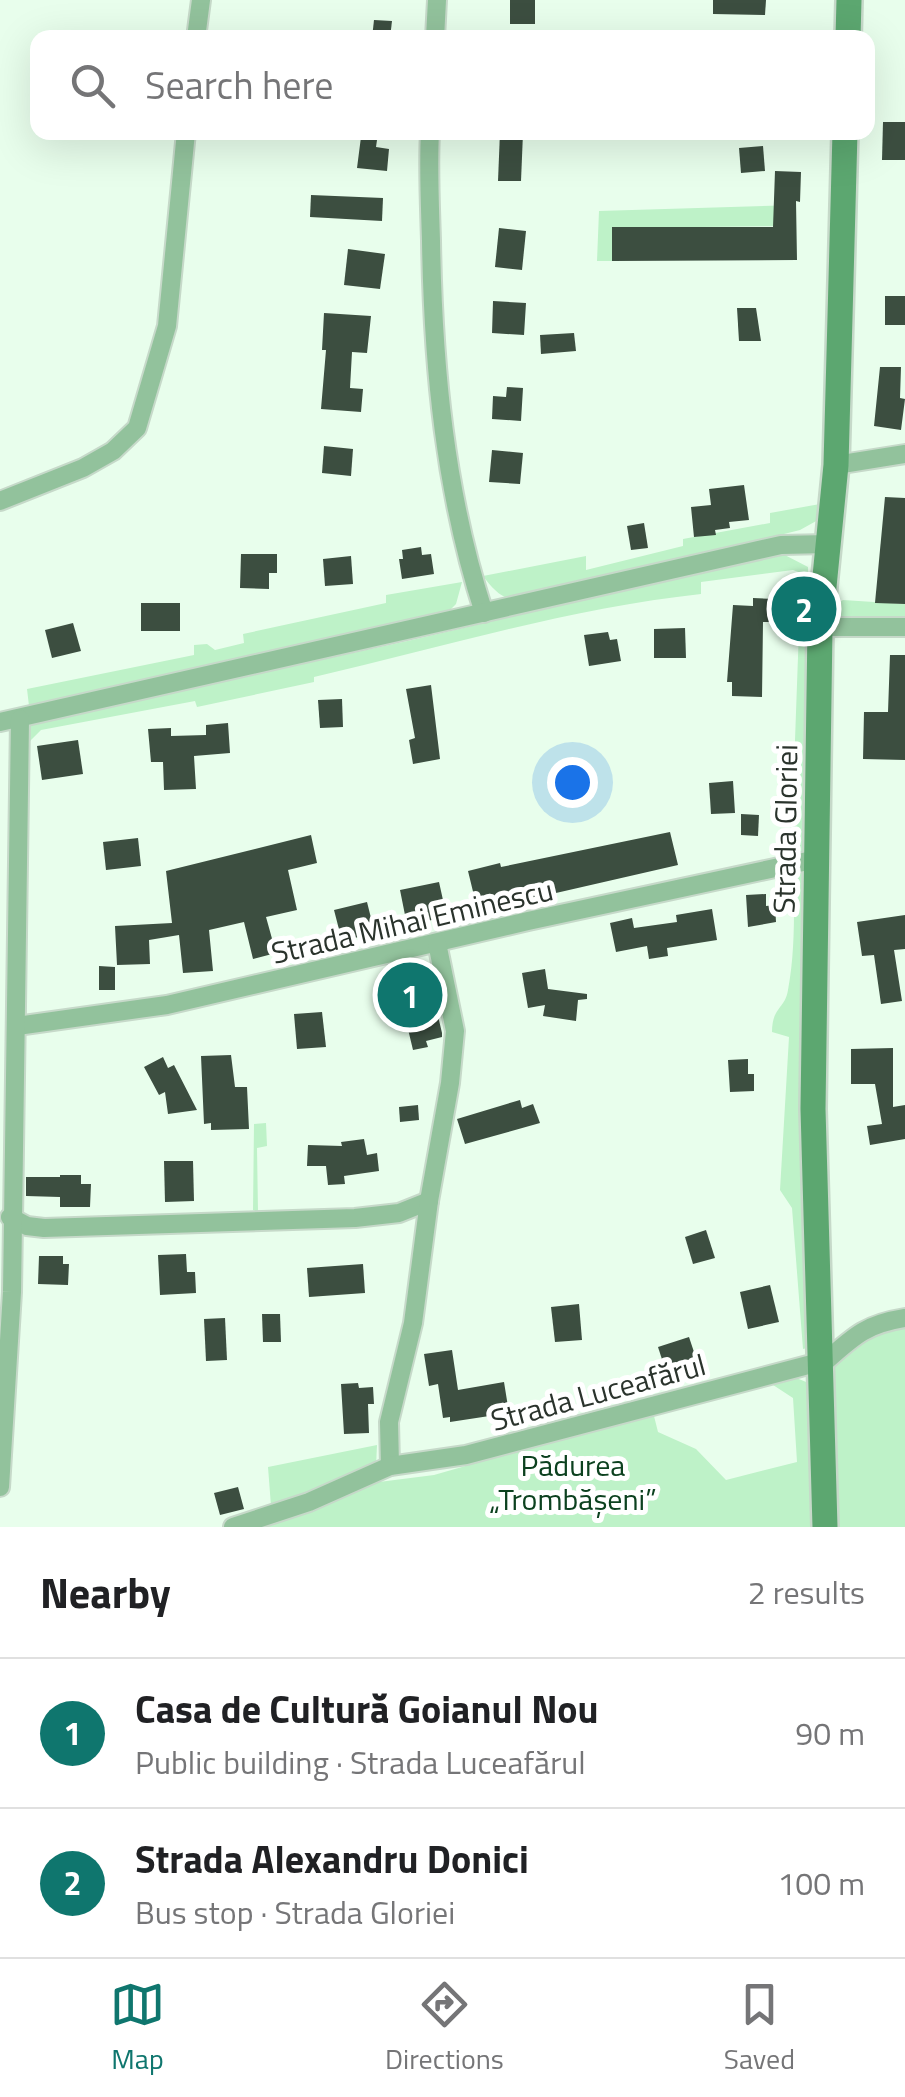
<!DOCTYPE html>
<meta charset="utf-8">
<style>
:root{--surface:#fff;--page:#f6f6f6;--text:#202124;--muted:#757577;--line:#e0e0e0;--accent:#0f766e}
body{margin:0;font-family:"Titillium Web",sans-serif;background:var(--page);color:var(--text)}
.you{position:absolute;left:572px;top:782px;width:35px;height:35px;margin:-25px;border:8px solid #fff;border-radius:50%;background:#1a73e8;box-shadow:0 0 0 15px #1a73e833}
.badge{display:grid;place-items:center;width:65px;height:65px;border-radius:50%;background:var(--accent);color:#fff;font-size:32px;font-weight:700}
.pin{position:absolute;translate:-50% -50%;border:5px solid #fff;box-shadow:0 2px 10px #0006}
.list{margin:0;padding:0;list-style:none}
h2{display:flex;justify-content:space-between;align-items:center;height:130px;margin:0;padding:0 40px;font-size:42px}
h2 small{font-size:32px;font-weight:400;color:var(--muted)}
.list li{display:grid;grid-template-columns:65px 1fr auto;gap:30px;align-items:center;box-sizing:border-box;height:150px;padding:0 40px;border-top:2px solid var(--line)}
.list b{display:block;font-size:38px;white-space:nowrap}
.list p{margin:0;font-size:32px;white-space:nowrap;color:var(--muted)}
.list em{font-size:32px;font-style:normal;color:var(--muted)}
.icon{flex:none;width:55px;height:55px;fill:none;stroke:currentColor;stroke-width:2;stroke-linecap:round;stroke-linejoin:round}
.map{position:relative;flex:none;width:905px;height:1527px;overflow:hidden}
.search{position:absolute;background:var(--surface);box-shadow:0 10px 40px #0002;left:30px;right:30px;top:30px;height:110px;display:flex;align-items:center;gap:25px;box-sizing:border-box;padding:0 35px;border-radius:20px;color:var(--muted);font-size:38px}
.sheet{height:430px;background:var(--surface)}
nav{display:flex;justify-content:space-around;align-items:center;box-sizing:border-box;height:140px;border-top:2px solid var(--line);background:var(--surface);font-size:28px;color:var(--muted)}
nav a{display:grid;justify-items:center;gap:5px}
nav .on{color:var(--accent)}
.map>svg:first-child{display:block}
.green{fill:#bef2c8}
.building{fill:#3c4e40}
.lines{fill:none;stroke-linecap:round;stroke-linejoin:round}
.street-casing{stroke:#c6d9c9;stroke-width:22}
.secondary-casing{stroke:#c6d9c9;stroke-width:30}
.street{stroke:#92c29c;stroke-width:18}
.secondary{stroke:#5ca770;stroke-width:25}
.labels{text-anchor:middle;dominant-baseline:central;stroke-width:10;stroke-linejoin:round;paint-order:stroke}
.street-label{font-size:30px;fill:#2a332c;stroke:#fff}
.park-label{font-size:30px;fill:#0c411f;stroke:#fff}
</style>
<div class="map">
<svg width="905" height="1527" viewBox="0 0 905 1527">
<rect width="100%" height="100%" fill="#e8feec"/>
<!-- green -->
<g class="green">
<path d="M 796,205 L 796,226 L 613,228 L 612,261 L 597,261 L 599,211 Z"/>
<path d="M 820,504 L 818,520 L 800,530 L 518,600 C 502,600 493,589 483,576 L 586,556 L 586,570 L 683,546 L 683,539 L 770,523 L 770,513 Z"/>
<path d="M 781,553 L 808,567 L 806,851 L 791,852 L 801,573 L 793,570 L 701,582 L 701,594 C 571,608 442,647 314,677 L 314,682 L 197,707 L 195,701 L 41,730 L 28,743 L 28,724 L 412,640 Z"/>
<path d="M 462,582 L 456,604 L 446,614 L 29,706 L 27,689 L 194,655 L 194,645 L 207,644 L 215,650 L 244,643 L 243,634 L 386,603 L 386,595 Z"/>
<path d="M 843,600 L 905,604 L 905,616 L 840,616 L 835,612 L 835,605 Z"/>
<path d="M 803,871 L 807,878 L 803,1033 L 807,1348 L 803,1349 L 792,1208 L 780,1190 L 789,1037 L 772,1032 C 772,1007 785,1009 788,990 C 795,953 794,917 794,879 L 788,874 Z"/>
<path d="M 266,1123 L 267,1146 L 257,1148 L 258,1212 L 253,1210 L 254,1124 Z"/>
<path d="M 905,1325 L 905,1527 L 839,1527 L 833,1368 L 880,1330 Z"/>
<path d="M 794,1377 L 811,1384 L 815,1527 L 254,1527 L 371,1483 L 434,1475 L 653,1412 L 658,1432 L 696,1449 L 726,1480 L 797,1462 L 793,1398 L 770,1383 Z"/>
<path d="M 377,1445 L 376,1467 L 271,1506 L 268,1467 Z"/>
</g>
<!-- building -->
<g class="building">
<rect x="510" y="0" width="25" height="24"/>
<path d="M 713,0 L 766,0 L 765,15 L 713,14 Z"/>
<path d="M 374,20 L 392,21 L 390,38 L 372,38 Z"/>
<path d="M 883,122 L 905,122 L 905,160 L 882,160 Z"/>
<path d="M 500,132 L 523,133 L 521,181 L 498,181 Z"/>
<path d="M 361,137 L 377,140 L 376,147 L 389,149 L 387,171 L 357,168 Z"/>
<path d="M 763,146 L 765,171 L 741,173 L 739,148 Z"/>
<path d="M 775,171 L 801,172 L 800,202 L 796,201 L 797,260 L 612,261 L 612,227 L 773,227 Z"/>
<path d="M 311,195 L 383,198 L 382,221 L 310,217 Z"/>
<path d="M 499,228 L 526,231 L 522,270 L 495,267 Z"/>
<path d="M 348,249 L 385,254 L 380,289 L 344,285 Z"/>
<rect x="885" y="296" width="20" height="29"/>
<path d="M 493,301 L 526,303 L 524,335 L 492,333 Z"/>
<path d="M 737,308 L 756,308 L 761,341 L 739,341 Z"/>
<path d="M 324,313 L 371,316 L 367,353 L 352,352 L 350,388 L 363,389 L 361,412 L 321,409 L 326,350 L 322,350 Z"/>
<path d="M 574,333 L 576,351 L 541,354 L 540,335 Z"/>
<path d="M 880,367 L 901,367 L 900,398 L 905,399 L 901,430 L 874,426 Z"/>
<path d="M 507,387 L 523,388 L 521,421 L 492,419 L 493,396 L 506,397 Z"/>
<path d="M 324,446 L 353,449 L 351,476 L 322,473 Z"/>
<path d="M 492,450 L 523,453 L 520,484 L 489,482 Z"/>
<path d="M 744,485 L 749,520 L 729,522 L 730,528 L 715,530 L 716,535 L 694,537 L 691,507 L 711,505 L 709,489 Z"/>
<path d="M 885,497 L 905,498 L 905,604 L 875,603 Z"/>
<path d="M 644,523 L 648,548 L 631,550 L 627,526 Z"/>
<path d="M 421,547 L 422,555 L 431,554 L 434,574 L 402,579 L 399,559 L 403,559 L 402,550 Z"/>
<path d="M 241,554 L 277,554 L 277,573 L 269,573 L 269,589 L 240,588 Z"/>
<path d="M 351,556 L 353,584 L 325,586 L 323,559 Z"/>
<path d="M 753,598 L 774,599 L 773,622 L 763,622 L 762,697 L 732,696 L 732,682 L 727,682 L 733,605 L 753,606 Z"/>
<rect x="141" y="603" width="39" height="28"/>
<path d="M 73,623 L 81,651 L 52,658 L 45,630 Z"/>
<path d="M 685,628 L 686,658 L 654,658 L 654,629 Z"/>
<path d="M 608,632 L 610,640 L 617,639 L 621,661 L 589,666 L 584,635 Z"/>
<path d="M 890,655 L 905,655 L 905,760 L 863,759 L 864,712 L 888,712 Z"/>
<path d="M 431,685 L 440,759 L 413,764 L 409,740 L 415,738 L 406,689 Z"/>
<path d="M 342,699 L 343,727 L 320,728 L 318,700 Z"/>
<path d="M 228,723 L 230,753 L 194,756 L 196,789 L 164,790 L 163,762 L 151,762 L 148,729 L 171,728 L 171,736 L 206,735 L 206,725 Z"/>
<path d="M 78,740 L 83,774 L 42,780 L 37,746 Z"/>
<path d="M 733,781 L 735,813 L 711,814 L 709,783 Z"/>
<path d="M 741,814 L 759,815 L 758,836 L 741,835 Z"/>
<path d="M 670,832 L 678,865 L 490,908 L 489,905 L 477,908 L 468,871 L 500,863 L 501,867 Z"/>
<path d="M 311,835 L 317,863 L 288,870 L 297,910 L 266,917 L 276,953 L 253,959 L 244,922 L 209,930 L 213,971 L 183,973 L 179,935 L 149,940 L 150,964 L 117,965 L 115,926 L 172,923 L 166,871 Z"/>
<path d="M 138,838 L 141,866 L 106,870 L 103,842 Z"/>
<path d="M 439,882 L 443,900 L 433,902 L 437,919 L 407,925 L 400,890 Z"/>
<path d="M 766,894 L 766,906 L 775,905 L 776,922 L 748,927 L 746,895 Z"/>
<path d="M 367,902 L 372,922 L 364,924 L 367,935 L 342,941 L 334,910 Z"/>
<path d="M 712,909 L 717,940 L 667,948 L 668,956 L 649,959 L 647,946 L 616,952 L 610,923 L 632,918 L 634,928 L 677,922 L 676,915 Z"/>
<path d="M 905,915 L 905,949 L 894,950 L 902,1001 L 881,1004 L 874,955 L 862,956 L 857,922 Z"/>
<path d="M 99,966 L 115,967 L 115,990 L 99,990 Z"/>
<path d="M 419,967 L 430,1018 L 438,1016 L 442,1033 L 442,1037 L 426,1041 L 428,1047 L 413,1050 L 407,1025 L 401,1027 L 389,974 Z"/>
<path d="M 545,969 L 548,989 L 587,994 L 587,999 L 578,1000 L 576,1021 L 543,1016 L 545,1005 L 528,1008 L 522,973 Z"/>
<path d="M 322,1012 L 326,1047 L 297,1049 L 294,1014 Z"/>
<path d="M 893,1048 L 893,1107 L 905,1105 L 905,1139 L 870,1145 L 867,1126 L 882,1124 L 875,1084 L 851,1084 L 851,1049 Z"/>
<path d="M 231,1055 L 235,1087 L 247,1087 L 249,1129 L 211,1130 L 211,1123 L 204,1124 L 201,1056 Z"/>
<path d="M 163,1057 L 168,1068 L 174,1065 L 197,1110 L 168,1114 L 165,1092 L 159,1095 L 144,1067 Z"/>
<path d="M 748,1059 L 748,1074 L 754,1074 L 754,1091 L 730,1092 L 728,1060 Z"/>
<path d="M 520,1100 L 522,1108 L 533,1104 L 540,1123 L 465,1144 L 457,1119 Z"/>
<path d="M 418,1105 L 419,1120 L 400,1122 L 399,1107 Z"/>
<path d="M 364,1139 L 367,1155 L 377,1153 L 379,1171 L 344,1176 L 345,1184 L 328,1185 L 326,1166 L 307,1166 L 308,1145 L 342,1146 L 341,1142 Z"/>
<path d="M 164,1161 L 193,1161 L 194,1201 L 165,1202 Z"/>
<path d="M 60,1175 L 81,1175 L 81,1184 L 91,1184 L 90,1207 L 60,1207 L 60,1197 L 26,1196 L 26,1177 L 60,1177 Z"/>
<path d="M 706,1230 L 715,1258 L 693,1264 L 685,1237 Z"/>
<path d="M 186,1254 L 187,1272 L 195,1272 L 196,1293 L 160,1295 L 158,1255 Z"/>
<path d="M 39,1256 L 63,1256 L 63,1264 L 69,1264 L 68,1285 L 38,1284 Z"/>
<path d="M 363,1264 L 365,1293 L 309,1297 L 307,1268 Z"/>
<path d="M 770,1285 L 779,1322 L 748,1329 L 740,1292 Z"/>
<path d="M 579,1304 L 582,1340 L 555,1342 L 551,1307 Z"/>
<path d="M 262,1314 L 280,1314 L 281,1342 L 263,1342 Z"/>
<path d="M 225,1318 L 227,1360 L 206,1361 L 204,1319 Z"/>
<path d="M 689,1337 L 699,1367 L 668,1378 L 658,1347 Z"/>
<path d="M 452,1350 L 458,1390 L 504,1382 L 509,1413 L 450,1422 L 450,1417 L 443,1418 L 438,1384 L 429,1386 L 424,1354 Z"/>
<path d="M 358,1383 L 359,1388 L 373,1387 L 374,1404 L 368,1404 L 369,1433 L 344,1434 L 341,1384 Z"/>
<path d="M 238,1487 L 244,1509 L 220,1515 L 214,1493 Z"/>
</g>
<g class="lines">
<!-- street casing -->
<g class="street-casing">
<g id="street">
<path d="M 196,38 L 201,0"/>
<path d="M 435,38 L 437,0"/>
<path d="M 430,132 C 428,168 430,205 431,241 C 433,367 445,493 484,613"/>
<path d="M 836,465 L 905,454"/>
<path d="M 0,501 L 83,468 L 113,451 L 137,428 L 167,326 L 186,132"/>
<path d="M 820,627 L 905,627"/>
<path d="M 0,722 L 781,545 L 828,544"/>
<path d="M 17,1026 L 167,1005 L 528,921 L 817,859"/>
<path d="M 10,1217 L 27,1226 L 44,1228 L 355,1218 L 399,1213 L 429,1201"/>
<path d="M 390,1466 L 389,1422 L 413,1323 L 429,1201 L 450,1083 L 455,1031 L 437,943"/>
<path d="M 0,1487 L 12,1292 L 20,719"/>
<path d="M 233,1527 L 309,1502 L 390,1466 L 466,1455 L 827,1360 C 855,1335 867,1324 905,1318"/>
</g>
</g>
<!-- secondary casing -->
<g class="secondary-casing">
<g id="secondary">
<path d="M 848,38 L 849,0"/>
<path d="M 825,1527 L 813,1109 L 820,627 L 836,465 L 845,132"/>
</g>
</g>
<!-- street -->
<use href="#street" class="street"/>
<!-- secondary -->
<use href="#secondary" class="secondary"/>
</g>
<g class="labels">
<!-- street labels -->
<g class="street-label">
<text transform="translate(785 829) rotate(-89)">Strada Gloriei</text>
<text transform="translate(412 921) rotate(-13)">Strada Mihai Eminescu</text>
<text transform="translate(598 1392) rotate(-15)">Strada Luceafărul</text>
</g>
<!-- park labels -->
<g class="park-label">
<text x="573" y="1465">Pădurea<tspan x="573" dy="34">„Trombășeni”</tspan></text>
</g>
</g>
</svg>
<div class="you"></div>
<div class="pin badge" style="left:410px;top:995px">1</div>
<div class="pin badge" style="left:804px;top:609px">2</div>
<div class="search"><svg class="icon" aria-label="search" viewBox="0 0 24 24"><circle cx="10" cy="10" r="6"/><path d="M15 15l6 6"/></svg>Search here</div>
</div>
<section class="sheet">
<h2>Nearby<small>2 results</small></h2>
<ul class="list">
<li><span class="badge">1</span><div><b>Casa de Cultură Goianul Nou</b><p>Public building · Strada Luceafărul</p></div><em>90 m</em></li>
<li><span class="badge">2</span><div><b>Strada Alexandru Donici</b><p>Bus stop · Strada Gloriei</p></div><em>100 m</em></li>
</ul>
</section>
<nav>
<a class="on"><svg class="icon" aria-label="map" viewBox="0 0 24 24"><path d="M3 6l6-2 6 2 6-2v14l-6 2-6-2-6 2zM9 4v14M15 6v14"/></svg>Map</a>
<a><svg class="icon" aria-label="directions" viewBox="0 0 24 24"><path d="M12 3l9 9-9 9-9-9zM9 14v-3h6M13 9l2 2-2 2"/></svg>Directions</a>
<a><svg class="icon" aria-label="saved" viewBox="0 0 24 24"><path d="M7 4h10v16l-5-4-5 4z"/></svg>Saved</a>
</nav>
